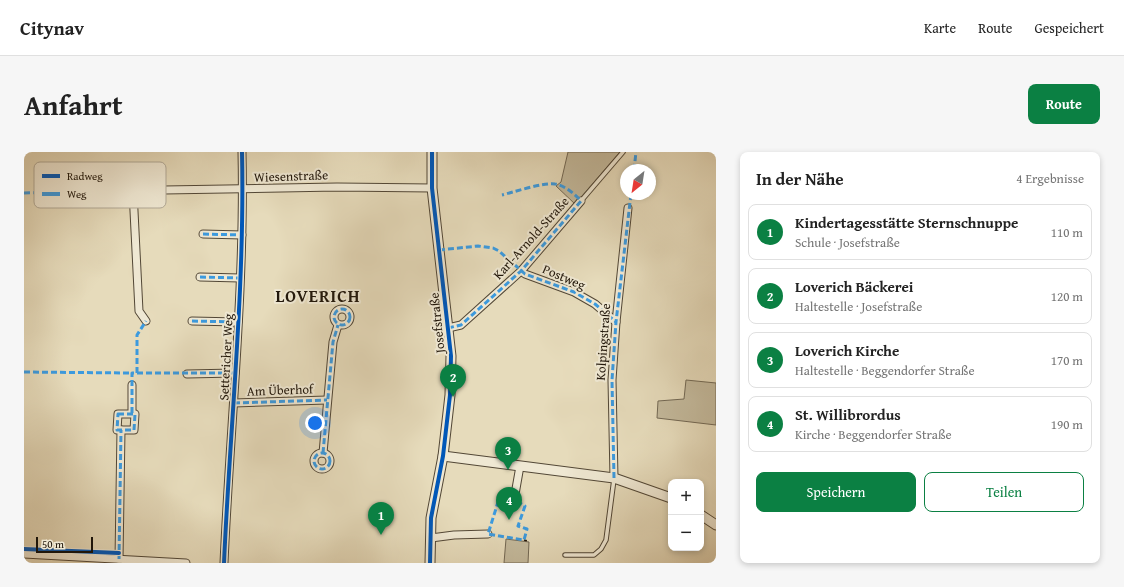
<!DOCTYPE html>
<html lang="de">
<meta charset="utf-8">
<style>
:root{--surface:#fff;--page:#f6f6f6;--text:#222;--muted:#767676;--line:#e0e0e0;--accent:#0b8043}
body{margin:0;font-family:"Gentium Book Plus",serif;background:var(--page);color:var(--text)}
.controls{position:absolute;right:12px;bottom:12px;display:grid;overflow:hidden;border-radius:8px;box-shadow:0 2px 6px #0003}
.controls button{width:36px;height:36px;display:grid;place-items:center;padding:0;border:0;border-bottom:1px solid var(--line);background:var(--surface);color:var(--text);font:20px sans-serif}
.compass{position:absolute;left:596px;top:12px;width:36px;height:36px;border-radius:50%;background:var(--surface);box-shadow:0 2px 6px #0003;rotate:210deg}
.scale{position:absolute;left:12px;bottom:10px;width:57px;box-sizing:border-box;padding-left:4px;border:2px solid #20160a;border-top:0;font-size:11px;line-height:14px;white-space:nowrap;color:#20160a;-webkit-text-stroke:3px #efe8d3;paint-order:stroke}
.you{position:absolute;left:291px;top:271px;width:14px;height:14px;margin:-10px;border:3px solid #fff;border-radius:50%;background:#1a73e8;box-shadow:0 0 0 6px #1a73e833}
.badge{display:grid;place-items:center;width:26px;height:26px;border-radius:50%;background:var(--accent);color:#fff;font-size:13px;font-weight:700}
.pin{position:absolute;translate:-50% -33px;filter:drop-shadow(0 1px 2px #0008)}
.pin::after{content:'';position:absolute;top:21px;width:14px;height:12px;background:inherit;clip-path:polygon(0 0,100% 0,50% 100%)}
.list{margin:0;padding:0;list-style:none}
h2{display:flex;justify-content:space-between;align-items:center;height:52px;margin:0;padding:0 16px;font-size:17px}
h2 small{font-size:13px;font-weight:400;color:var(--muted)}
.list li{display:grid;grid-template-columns:26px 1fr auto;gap:12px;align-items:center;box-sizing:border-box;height:56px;margin:0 8px 8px;padding:0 8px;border:1px solid var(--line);border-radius:8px}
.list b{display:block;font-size:15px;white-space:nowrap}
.list p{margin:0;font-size:13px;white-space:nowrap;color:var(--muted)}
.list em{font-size:13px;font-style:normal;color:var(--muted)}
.actions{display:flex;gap:8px;padding:12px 16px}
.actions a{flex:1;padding:9px 0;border:1px solid var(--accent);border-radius:8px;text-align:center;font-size:14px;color:var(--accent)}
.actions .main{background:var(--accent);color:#fff}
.map{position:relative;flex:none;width:692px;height:411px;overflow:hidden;border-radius:8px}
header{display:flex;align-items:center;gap:24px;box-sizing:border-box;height:56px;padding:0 20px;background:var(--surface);border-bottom:1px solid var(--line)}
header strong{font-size:19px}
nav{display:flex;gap:22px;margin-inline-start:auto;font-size:14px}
.intro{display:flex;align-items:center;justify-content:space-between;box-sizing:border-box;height:96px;padding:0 24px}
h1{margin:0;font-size:28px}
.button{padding:10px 18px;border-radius:8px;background:var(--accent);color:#fff;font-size:14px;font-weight:700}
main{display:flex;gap:24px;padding:0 24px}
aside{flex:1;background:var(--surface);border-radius:8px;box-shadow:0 2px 6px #0003}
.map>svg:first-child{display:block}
.green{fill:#c4ba9d;stroke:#726854}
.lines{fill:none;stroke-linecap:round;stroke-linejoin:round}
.service-casing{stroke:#524736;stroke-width:5.5}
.minor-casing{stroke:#524736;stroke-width:9}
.tertiary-casing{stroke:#524736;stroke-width:11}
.path{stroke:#20160a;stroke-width:1.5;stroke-dasharray:3 2;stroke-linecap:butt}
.service{stroke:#efe8d3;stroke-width:3.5}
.minor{stroke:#efe8d3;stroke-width:7}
.tertiary{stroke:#efe8d3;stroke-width:9}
.quiet{stroke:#3c9ade;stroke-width:3;stroke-dasharray:6 3;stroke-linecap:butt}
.cycleway-casing{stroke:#efe8d3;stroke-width:6}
.cycleway{stroke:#0057b8;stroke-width:4}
.labels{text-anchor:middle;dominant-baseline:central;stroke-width:4;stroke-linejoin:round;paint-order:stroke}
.street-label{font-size:13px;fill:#20160a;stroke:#efe8d3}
.district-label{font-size:17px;font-weight:bold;letter-spacing:1px;fill:#20160a;stroke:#efe8d3}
.key{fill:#efe8d3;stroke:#b1a997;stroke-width:1}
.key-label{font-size:11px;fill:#20160a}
</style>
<header>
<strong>Citynav</strong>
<nav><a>Karte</a><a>Route</a><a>Gespeichert</a></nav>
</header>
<div class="intro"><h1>Anfahrt</h1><a class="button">Route</a></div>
<main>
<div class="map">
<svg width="692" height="411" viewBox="0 0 692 411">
<rect width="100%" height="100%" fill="#e6dbbb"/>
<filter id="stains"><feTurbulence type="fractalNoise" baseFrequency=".005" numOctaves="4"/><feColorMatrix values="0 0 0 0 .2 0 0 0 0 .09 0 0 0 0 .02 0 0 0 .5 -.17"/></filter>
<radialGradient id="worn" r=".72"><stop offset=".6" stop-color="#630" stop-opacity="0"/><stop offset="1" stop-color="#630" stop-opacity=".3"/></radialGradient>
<!-- green -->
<g class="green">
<path d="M 544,0 L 596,0 L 551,52 L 532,34 L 537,30 Z"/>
<path d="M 662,228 L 692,231 L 692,273 L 633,266 L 634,249 L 660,247 Z"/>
<path d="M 482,387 L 505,390 L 504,411 L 480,411 Z"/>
</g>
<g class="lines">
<!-- service casing -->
<g class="service-casing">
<g id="service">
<path d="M 557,49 L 599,0"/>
<path d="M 541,403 L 570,403 L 577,397 L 582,388 L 590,327"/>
</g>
</g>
<!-- minor casing -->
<g class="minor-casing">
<g id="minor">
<path d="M 79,39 L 313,35 L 408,36"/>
<path d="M 109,39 L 115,159 L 122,169"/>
<path d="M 179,82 L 218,83"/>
<path d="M 497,119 L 501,122 L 550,140 L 571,152 L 592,170"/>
<path d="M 176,125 L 216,126"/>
<circle cx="318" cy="165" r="8"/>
<path d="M 168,169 L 214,170"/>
<path d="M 424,176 L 437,173 L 497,119 L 557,49"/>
<path d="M 163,222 L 211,221"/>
<path d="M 210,251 L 303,248"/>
<path d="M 108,261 L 108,233"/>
<path d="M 94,262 L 111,262 L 110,278 L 93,278 Z"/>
<path d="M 299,301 L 309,190 L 314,173"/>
<circle cx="298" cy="309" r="8"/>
<path d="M 590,326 L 588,228 L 592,170 L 604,56"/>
<path d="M 490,348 L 496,314"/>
<path d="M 407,386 L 430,383 L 464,382"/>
<path d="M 0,402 L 162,411"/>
<path d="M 95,407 L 97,278"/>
<path d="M 200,411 C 206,274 221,137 218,0"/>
</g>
</g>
<!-- tertiary casing -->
<g class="tertiary-casing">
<g id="tertiary">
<path d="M 419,304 L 590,326 L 647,346"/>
<path d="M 677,363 L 692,373"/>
<path d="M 406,411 L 407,366 L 419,304 L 426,243 L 427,204 L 408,36 L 408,0"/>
</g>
</g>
<!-- path -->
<path class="path" d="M 500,388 L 504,389"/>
<!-- service -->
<use href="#service" class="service"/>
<!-- minor -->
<use href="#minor" class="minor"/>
<!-- tertiary -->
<use href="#tertiary" class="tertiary"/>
<!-- quiet -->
<g class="quiet">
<path d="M 610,18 L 612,0"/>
<path d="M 0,41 L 79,39"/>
<path d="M 179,82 L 218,83"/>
<path d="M 415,98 L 454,94 L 469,96 L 475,99 L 501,122 L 550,140 L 571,152 L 592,170"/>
<path d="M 176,125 L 216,126"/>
<circle cx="318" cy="165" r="8"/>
<path d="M 168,169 L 214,170"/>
<path d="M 424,176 L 437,173 L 497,119 L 557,49 C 551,42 540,33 531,32 C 520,30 490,40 478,43"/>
<path d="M 0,220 L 108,221"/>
<path d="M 113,221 L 211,221"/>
<path d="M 210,251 L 303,248"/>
<path d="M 108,261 L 108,221 L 113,221 L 113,183 L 122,169"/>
<path d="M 94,262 L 111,262 L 110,278 L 93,278 Z"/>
<path d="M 299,301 L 309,190 L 314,173"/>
<circle cx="298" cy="309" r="8"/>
<path d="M 590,326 L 588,228 L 592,170 L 607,42"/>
<path d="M 475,347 L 490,348 L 501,354 L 494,374 L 503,377 L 500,388 L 464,382 Z"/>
<path d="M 95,407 L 97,278"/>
</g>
<!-- cycleway casing -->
<g class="cycleway-casing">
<g id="cycleway">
<path d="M 0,397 L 95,401"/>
<path d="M 200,411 C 206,274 221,137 218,0"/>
<path d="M 406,411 L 407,366 L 419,304 L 426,243 L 427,204 L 408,36 L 408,0"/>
</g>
</g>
<!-- cycleway -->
<use href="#cycleway" class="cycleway"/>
</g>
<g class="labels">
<!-- street labels -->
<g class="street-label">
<text transform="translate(267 24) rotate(-2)">Wiesenstraße</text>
<text transform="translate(507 86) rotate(-48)">Karl-Arnold-Straße</text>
<text transform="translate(540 125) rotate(23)">Postweg</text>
<text transform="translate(413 171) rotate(-96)">Josefstraße</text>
<text transform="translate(579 190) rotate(-86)">Kolpingstraße</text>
<text transform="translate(202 205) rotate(-87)">Settericher Weg</text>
<text transform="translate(256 238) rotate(-2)">Am Überhof</text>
</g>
<!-- district labels -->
<g class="district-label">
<text x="294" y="143">LOVERICH</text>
</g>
</g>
<!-- legend -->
<rect x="10" y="10" width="132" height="46" rx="6" class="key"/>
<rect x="18" y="22" width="18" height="4" fill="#0057b8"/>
<rect x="18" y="40" width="18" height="4" fill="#3c9ade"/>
<g class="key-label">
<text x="43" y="28">Radweg</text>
<text x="43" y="46">Weg</text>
</g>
<rect width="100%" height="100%" filter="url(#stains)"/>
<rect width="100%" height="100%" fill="url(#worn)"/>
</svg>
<div class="controls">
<button>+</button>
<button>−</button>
</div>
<svg class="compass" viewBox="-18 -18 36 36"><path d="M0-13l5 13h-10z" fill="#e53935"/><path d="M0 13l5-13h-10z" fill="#767676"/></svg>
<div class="scale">50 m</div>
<div class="you"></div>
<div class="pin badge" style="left:357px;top:383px">1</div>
<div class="pin badge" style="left:429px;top:245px">2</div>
<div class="pin badge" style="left:484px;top:318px">3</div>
<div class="pin badge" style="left:485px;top:368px">4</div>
</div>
<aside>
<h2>In der Nähe<small>4 Ergebnisse</small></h2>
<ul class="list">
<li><span class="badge">1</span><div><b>Kindertagesstätte Sternschnuppe</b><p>Schule · Josefstraße</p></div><em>110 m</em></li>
<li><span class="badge">2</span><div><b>Loverich Bäckerei</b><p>Haltestelle · Josefstraße</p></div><em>120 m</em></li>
<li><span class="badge">3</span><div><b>Loverich Kirche</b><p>Haltestelle · Beggendorfer Straße</p></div><em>170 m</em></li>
<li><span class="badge">4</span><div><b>St. Willibrordus</b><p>Kirche · Beggendorfer Straße</p></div><em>190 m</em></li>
</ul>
<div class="actions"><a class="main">Speichern</a><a>Teilen</a></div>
</aside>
</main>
